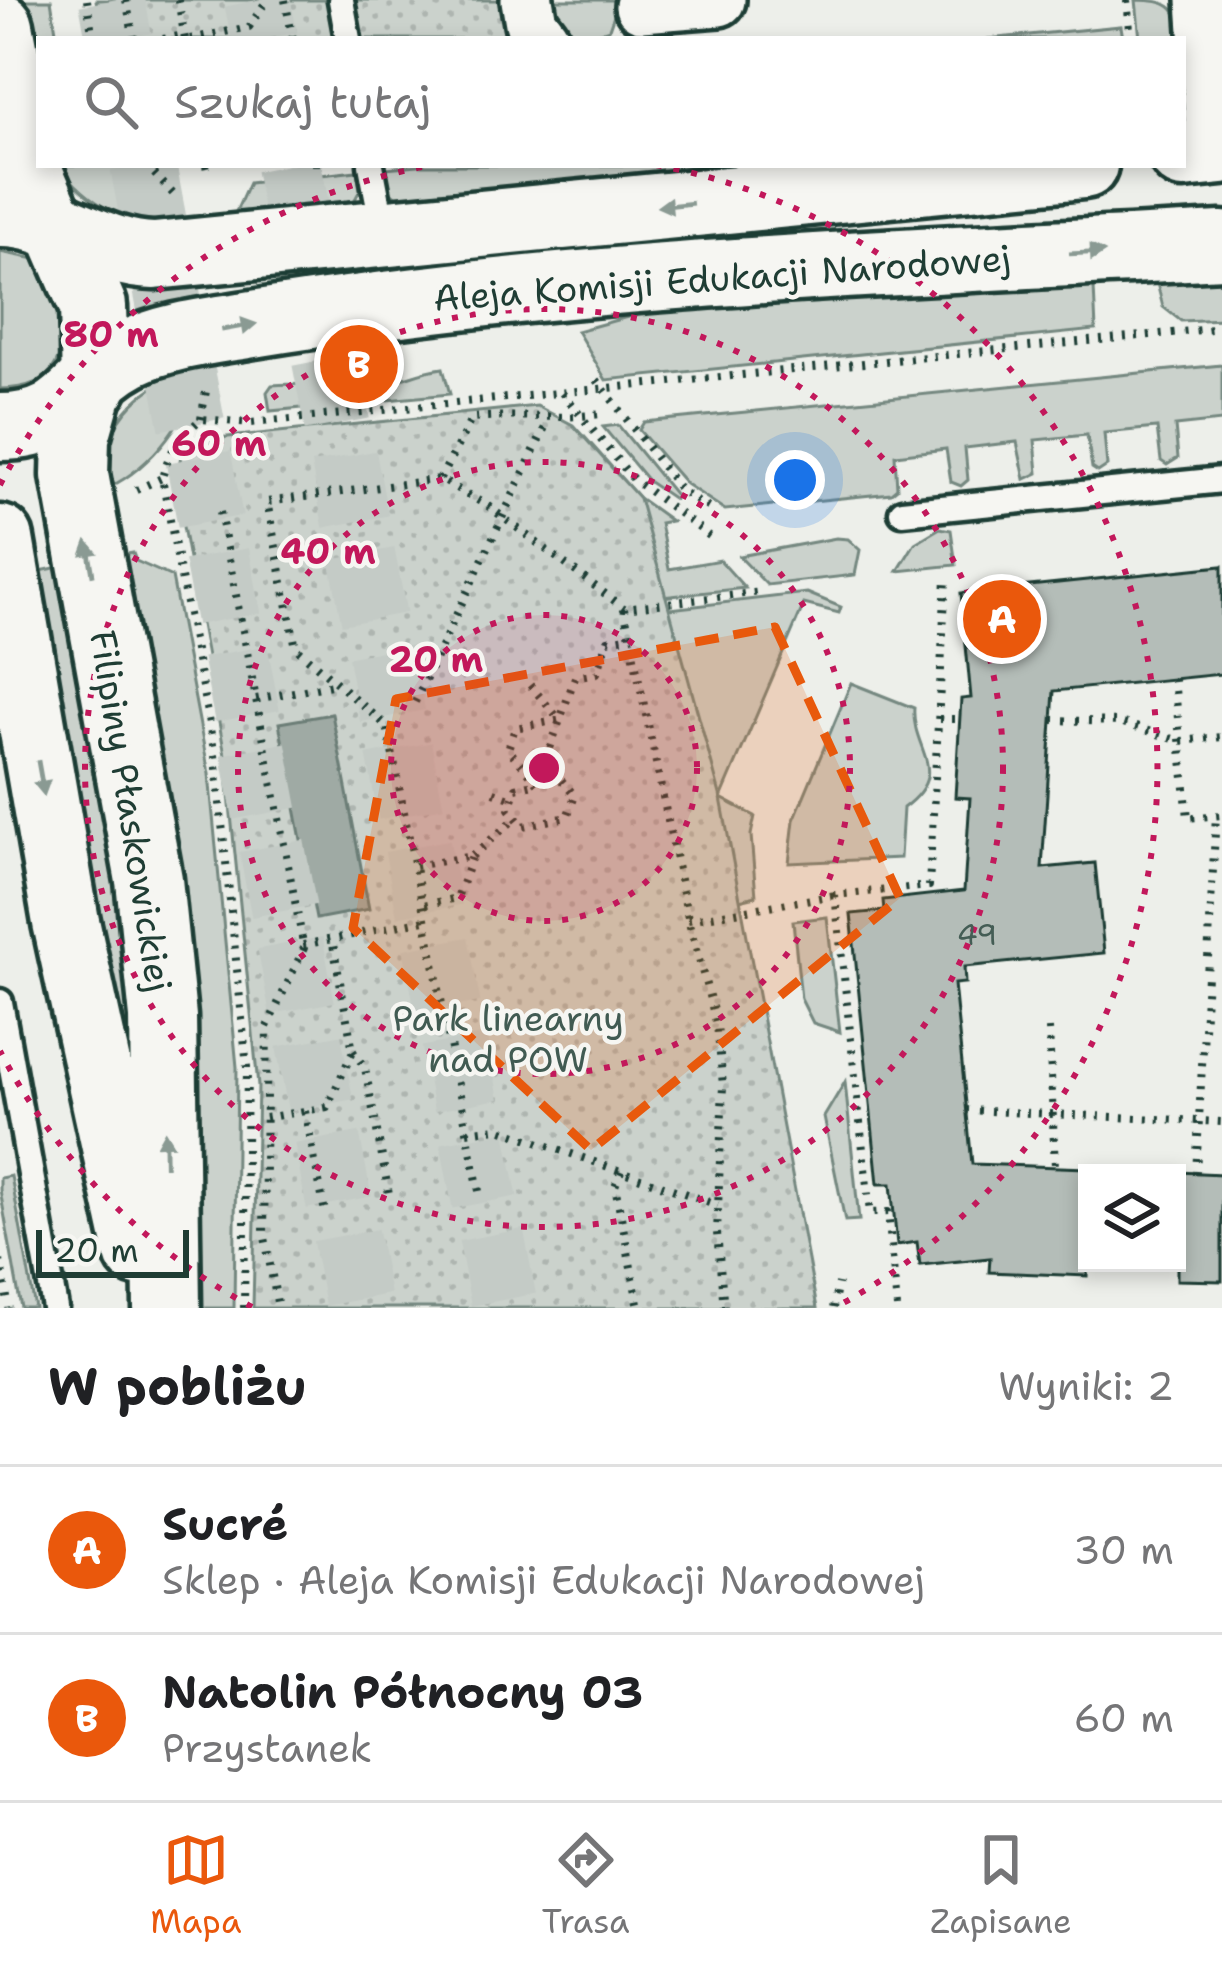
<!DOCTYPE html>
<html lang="pl">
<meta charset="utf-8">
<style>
:root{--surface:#fff;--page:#f2f2f2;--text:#202124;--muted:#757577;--line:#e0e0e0;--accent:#ea580c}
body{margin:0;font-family:"Shantell Sans",sans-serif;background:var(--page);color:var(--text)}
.controls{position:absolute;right:36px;bottom:36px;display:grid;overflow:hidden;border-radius:0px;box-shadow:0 6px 18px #0003}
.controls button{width:108px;height:108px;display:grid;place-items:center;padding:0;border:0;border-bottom:3px solid var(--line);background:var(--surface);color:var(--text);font:60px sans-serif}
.scale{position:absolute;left:36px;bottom:30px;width:153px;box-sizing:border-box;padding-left:12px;border:6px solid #1f3d34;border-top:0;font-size:33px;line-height:42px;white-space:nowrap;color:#1f3d34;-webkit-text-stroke:9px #f6f6f2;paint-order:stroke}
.you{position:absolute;left:795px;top:480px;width:42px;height:42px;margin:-30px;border:9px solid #fff;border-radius:50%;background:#1a73e8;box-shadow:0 0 0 18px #1a73e833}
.badge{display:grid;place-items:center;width:78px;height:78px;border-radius:50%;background:var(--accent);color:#fff;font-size:39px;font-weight:700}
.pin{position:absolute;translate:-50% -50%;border:6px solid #fff;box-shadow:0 3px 12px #0006}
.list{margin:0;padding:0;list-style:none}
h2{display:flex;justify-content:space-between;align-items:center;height:156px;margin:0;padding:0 48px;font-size:51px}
h2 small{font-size:39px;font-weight:400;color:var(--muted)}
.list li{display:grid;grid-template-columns:78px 1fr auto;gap:36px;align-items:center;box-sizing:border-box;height:168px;padding:0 48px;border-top:3px solid var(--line)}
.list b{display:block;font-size:45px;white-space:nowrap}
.list p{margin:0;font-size:39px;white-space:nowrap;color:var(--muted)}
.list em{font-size:39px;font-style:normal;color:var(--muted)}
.icon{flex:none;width:66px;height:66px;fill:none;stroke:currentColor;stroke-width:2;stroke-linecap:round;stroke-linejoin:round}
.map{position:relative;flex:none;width:1222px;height:1308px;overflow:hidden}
.search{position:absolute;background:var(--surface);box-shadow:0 6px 18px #0003;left:36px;right:36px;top:36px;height:132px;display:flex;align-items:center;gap:30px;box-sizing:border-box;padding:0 42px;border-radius:0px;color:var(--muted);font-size:45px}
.sheet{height:492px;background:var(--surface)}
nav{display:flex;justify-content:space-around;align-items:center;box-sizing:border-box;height:168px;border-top:3px solid var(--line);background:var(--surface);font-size:33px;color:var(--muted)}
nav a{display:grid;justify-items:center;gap:6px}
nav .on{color:var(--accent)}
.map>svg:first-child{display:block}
.green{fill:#cbd2cc;stroke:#758880;stroke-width:3}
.park{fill:url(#park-dots);stroke:#758880;stroke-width:3}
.water{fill:#9faaa4;stroke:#6c7e77;stroke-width:3}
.building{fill:#b4bdb8;stroke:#1f3d34;stroke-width:3}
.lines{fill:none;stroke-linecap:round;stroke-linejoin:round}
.highway-tunnel{stroke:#c4cbc6;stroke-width:66;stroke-dasharray:66 33;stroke-linecap:butt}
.lane-casing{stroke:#1f3d34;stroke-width:33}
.street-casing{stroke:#1f3d34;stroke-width:60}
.secondary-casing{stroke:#1f3d34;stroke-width:75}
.path{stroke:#1f3d34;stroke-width:8;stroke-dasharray:3 9;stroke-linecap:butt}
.lane{stroke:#f6f6f2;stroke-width:24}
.street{stroke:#f6f6f2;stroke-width:51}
.secondary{stroke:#f6f6f2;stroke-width:66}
.oneway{fill:#8a9a93}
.marked{fill:#e8590c;fill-opacity:0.2;stroke:#e8590c;stroke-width:9;stroke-dasharray:24 15;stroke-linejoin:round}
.ring{fill:none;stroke:#c2185b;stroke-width:6;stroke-dasharray:6 12}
.labels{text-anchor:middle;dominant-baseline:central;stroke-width:9;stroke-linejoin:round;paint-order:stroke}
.number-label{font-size:30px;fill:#445d55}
.street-label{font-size:36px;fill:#1f3d34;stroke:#f6f6f2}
.park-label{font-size:36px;fill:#415b52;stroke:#f6f6f2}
.centre{fill:#c2185b;stroke:#f6f6f2;stroke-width:6}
.ring-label{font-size:36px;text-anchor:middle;font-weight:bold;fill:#c2185b;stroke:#f6f6f2;stroke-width:9;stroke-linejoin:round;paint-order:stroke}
</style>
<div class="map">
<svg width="1222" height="1308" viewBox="0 0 1222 1308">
<defs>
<pattern id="park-dots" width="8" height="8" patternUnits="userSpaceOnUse" patternTransform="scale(3)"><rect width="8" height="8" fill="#cbd2cc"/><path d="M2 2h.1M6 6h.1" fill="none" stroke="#aeb5b0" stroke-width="1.8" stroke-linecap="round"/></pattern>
</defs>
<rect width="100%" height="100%" fill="#edefea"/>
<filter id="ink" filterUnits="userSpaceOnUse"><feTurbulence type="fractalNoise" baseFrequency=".00833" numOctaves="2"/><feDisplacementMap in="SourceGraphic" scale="24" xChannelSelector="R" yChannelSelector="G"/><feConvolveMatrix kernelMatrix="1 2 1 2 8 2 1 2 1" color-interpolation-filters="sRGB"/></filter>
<g filter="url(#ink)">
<!-- green -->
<g class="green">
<path d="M 22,0 L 51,0 L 56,31 L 52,39 L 39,39 L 39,48 L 32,49 Z"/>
<path d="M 552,0 L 619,0 L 609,29 L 584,38 L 561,27 Z"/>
<path d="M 1136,0 C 1168,0 1179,5 1183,39 L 1140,39 Z"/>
<path d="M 1121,26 L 1123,39 L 987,39 Z"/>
<path d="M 58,165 L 131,165 L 161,191 L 173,223 C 124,226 88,203 58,165 Z"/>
<path d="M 418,165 L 753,165 L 400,200 L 391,192 L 385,168 Z"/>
<path d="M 357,171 L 360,190 L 352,205 L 234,216 L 249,183 Z"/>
<path d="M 0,252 L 35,259 L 64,285 C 63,338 72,389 0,389 Z"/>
<path d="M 1222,278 L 1222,319 L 1181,321 L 1163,307 L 1157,283 Z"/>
<path d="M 1094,287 L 1096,330 L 606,380 L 577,331 L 664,307 Z"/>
<path d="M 1222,365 L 1222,421 L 1175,426 L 1178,458 L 1167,465 L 1161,461 L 1157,428 L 1104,433 L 1107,466 L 1098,472 L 1092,468 L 1087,435 L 1035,440 L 1038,473 L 1025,479 L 1017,442 L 965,448 L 968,480 L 961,486 L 951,482 L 946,449 L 895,455 L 897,488 L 891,493 L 725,510 L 686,484 L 639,430 L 644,422 Z"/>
<path d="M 443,368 L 450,394 L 270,411 L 267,392 L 272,385 C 307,381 333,390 369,387 C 397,384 415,371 443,368 Z"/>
<path d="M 193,369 C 196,414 149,469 109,487 C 94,428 141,384 193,369 Z"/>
<path d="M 618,425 L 676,496 L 674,499 L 649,482 L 603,427 Z"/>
<path d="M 583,435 L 639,498 L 671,521 L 660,523 L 669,569 L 720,560 L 745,588 L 634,600 Z"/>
<path d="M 940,528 L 951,530 L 956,565 L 898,571 L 915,543 Z"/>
<path d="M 836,538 L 848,539 L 860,550 L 855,575 L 767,585 L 739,556 Z"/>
<path d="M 133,553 L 136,561 L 172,577 L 209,774 L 237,1067 L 234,1308 L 188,1308 L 180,872 L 122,555 Z"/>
<path d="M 64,566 L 142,1005 L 144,1134 L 26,574 Z"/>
<path d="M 807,593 L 841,607 L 839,613 L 804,604 L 721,798 L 755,816 L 751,835 L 756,896 L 698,910 L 644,612 Z"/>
<path d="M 851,683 L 914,708 C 911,750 953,771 903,808 L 900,858 L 789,863 L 794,820 Z"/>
<path d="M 827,917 L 840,1032 L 813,1023 L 801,999 L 793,921 Z"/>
<path d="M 845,1082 L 859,1220 L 845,1221 L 824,1117 Z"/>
<path d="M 11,1176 L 35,1308 L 21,1308 L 0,1190 L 0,1178 Z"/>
</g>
<!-- park -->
<g class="park">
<path d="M 96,0 L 504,0 L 514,39 L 103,39 Z"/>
<path d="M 537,406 L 573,425 L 639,498 L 721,798 L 817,1308 L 253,1308 L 258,1086 L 252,1023 L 225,755 L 175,483 L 181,456 L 198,440 Z"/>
</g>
<!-- water -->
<path class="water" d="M 332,714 L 369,909 L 316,919 L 279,723 Z"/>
<!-- building -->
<g class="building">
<path d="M 1222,566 L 1222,674 L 1054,691 L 1042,868 L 1095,863 L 1104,953 L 964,967 L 965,983 L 954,984 L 972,1164 L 1087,1168 L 1087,1276 L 989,1272 L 990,1258 L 920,1265 L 917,1242 L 897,1245 L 891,1184 L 878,1184 L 851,914 L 884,911 L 883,900 L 964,891 L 970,798 L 955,797 L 961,699 L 971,698 L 961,593 Z"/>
<path d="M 1177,1172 L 1222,1174 L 1222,1281 L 1177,1280 Z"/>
</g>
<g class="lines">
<!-- highway-tunnel -->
<g class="highway-tunnel">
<path d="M 112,0 L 119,39"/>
<path d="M 257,0 L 265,39"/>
<path d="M 143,165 L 359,1308"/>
<path d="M 288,165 L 505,1308"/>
</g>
<!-- lane casing -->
<g class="lane-casing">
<g id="lane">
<path d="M 341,0 L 348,39"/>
<path d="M 371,165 L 384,233"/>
<path d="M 902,512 L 1222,480"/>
<path d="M 0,1002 L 55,1308"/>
</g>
</g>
<!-- street casing -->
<g class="street-casing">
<g id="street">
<path d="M 527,0 L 531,23 L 543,39"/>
<path d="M 1203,0 L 1213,152"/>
<path d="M 641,6 L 719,0"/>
</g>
</g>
<!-- secondary casing -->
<g class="secondary-casing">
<g id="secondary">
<path d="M 0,26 L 26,165 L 50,221"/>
<path d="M 1183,155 L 1222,151"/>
<path d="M 0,214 C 57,213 96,255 154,256 L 1084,165"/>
<path d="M 58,225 L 93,306 L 95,383"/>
<path d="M 89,391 L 76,437 L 75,475 L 149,880 L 163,1017 L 167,1308"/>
<path d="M 0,427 C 74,427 75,382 129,354 C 166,335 212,331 253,324 C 574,272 898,263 1222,245"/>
<path d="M 0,539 L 66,922 L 138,1252"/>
</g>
</g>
<!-- path -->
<g class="path">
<path d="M 87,0 L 93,39"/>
<path d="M 126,0 L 134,39"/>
<path d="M 178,0 L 185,39"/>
<path d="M 285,0 L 293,39"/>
<path d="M 1127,0 L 1131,39"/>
<path d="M 163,39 L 184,35"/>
<path d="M 190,39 L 249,27 L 267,0"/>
<path d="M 146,165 L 178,199"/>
<path d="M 206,165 L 208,176"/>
<path d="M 316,165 L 316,166"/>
<path d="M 597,380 L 681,491 L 714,511"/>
<path d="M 562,393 L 634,480 L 711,537"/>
<path d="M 201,419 L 206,391"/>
<path d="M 440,479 L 472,418 C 517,414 556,420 601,414"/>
<path d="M 136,490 L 162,478"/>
<path d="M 220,512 L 304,948 L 267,1027 L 264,1232 L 278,1308"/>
<path d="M 624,608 L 689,923 L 717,1025 L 723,1085 L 717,1233 L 724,1308"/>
<path d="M 1174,679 L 1188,818 L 1222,815"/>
<path d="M 530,685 L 560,720 L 515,728 L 508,749 L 538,783"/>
<path d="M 256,699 L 337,684"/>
<path d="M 415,702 L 548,421"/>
<path d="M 939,719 L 960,719"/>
<path d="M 1052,720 L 1120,722 L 1180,741 L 1222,737"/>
<path d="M 546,762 L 575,796 L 567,817 L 523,826 L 509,809 L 516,788 L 538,783 L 575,677 L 597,673 L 608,640 L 633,636"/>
<path d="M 494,792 L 513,799"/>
<path d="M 472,856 L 516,818"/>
<path d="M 415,866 L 472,856 L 457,898 L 423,905"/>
<path d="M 688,920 L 835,895"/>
<path d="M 303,945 L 425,920"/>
<path d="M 1049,1029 L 1055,1167"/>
<path d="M 353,1051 L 365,1068 L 390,1199"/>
<path d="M 966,1110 L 1222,1122"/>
<path d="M 305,1111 L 326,1217"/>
<path d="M 265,1118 L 327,1107 L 353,1051 L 332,939"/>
<path d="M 467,1132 L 497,1128 L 718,1205"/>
<path d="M 621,1171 L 615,1186 L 639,1308"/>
<path d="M 1196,1173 L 1216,815"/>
<path d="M 479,1191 L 387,726 L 296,648 L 267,502 L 440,479 L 488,506 L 624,608 L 761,592"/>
<path d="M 0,1260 L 9,1308"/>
<path d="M 244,1308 L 247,1067 L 215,755 L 162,478 C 169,451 179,438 201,419 L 251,423 L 1222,328"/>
<path d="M 833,1308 L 838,1283"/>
<path d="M 897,1308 L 888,1212 L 870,1213 L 835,895 L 929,886 L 946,579"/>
</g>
<!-- lane -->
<use href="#lane" class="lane"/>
<!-- street -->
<use href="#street" class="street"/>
<!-- secondary -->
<use href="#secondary" class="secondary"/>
</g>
<!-- one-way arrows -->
<defs><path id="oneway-solid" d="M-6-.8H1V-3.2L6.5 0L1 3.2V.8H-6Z" transform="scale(3)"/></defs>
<g class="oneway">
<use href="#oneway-solid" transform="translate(675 205) rotate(174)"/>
<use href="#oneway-solid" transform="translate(1087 253) rotate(-3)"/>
<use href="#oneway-solid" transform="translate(239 327) rotate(-10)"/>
<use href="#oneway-solid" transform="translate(90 558) rotate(-100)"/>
<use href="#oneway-solid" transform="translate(41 778) rotate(80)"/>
<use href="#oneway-solid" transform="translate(165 1149) rotate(-91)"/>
</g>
</g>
<!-- marked area -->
<path class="marked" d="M 775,627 L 900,898 L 591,1150 L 353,928 L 396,699 Z"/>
<!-- distance rings -->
<circle cx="544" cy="768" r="153" fill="#c2185b" fill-opacity=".12"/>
<g class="ring">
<circle cx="544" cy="768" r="153"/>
<circle cx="544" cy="768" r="306"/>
<circle cx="544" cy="768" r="459"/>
<path d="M252 1307A613 613 0 0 1 0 1051M0 485A613 613 0 0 1 432 165M656 165A613 613 0 0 1 836 1307"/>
</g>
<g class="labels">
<!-- number labels -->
<g class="number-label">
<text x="977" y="934">49</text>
</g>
<!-- street labels -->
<g class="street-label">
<text transform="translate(722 278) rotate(-4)">Aleja Komisji Edukacji Narodowej</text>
<text transform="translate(131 811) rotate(81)">Filipiny Płaskowickiej</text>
</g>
<!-- park labels -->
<g class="park-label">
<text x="508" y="1018">Park linearny<tspan x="508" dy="41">nad POW</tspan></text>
</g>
</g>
<circle cx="544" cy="768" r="18" class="centre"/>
<g class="ring-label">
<text x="111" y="347">80 m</text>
<text x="219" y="456">60 m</text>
<text x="328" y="564">40 m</text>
<text x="436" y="672">20 m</text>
</g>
</svg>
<div class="controls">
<button><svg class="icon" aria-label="layers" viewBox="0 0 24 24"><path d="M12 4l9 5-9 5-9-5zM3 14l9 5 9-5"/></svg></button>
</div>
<div class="scale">20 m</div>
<div class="you"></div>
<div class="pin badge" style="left:1002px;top:619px">A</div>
<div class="pin badge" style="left:359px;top:364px">B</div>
<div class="search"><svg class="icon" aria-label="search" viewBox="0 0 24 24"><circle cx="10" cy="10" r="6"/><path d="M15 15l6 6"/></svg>Szukaj tutaj</div>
</div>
<section class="sheet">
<h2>W pobliżu<small>Wyniki: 2</small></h2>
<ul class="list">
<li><span class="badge">A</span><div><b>Sucré</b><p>Sklep · Aleja Komisji Edukacji Narodowej</p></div><em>30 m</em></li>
<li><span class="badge">B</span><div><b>Natolin Północny 03</b><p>Przystanek</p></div><em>60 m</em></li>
</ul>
</section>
<nav>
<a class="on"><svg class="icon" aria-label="map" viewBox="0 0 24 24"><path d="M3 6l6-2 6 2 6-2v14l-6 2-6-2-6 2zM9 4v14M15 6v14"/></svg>Mapa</a>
<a><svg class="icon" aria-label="directions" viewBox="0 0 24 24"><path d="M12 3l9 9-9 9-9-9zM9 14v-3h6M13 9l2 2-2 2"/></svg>Trasa</a>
<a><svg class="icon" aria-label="saved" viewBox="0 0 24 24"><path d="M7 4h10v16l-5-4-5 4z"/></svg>Zapisane</a>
</nav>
